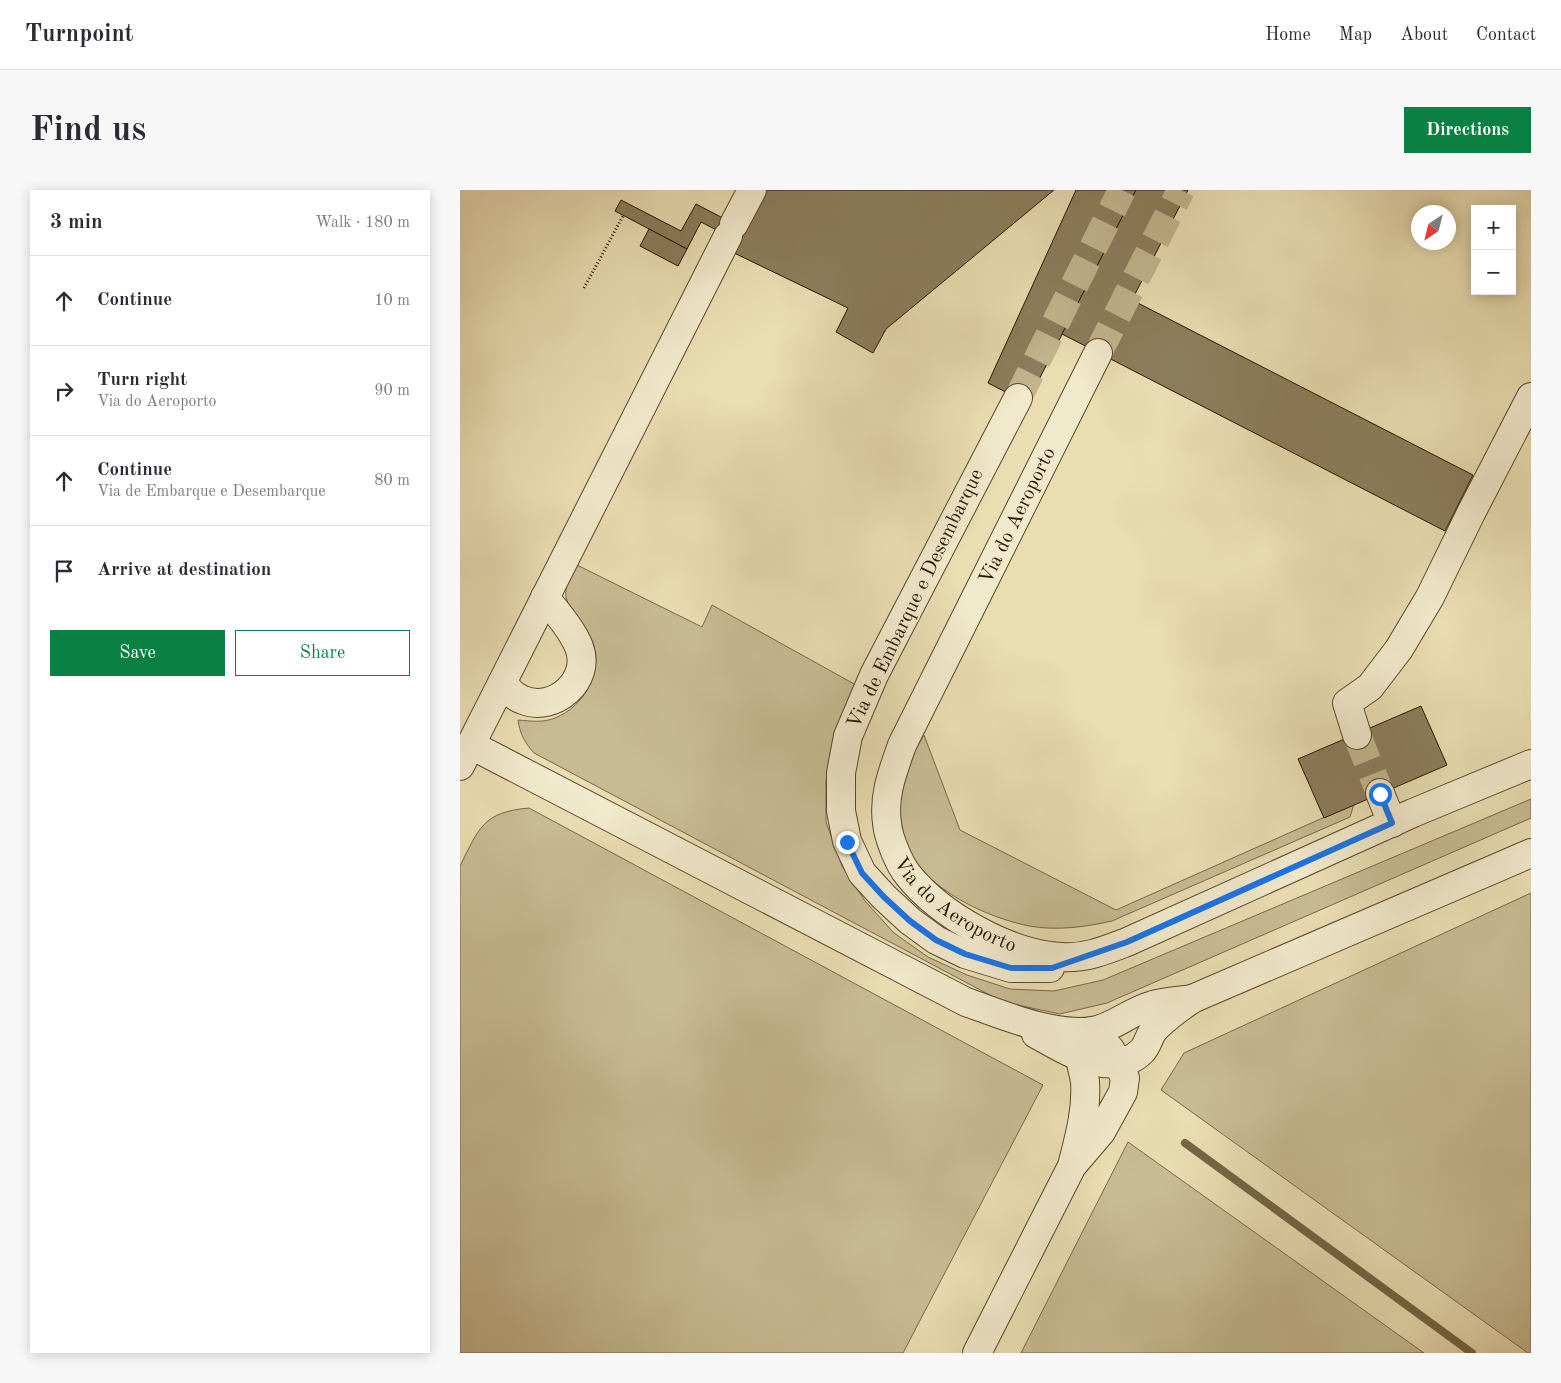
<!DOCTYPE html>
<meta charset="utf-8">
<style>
:root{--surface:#fff;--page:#f7f7f7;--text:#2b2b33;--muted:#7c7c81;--line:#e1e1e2;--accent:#0b8043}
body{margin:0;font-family:"Old Standard TT",serif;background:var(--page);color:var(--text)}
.controls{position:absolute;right:15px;top:15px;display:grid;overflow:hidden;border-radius:0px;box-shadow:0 2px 12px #0003}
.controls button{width:45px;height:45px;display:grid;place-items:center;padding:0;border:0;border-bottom:1px solid var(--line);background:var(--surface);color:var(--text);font:25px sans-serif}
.compass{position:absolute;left:951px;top:15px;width:45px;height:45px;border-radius:50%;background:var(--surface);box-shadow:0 2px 12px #0003;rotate:215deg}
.stop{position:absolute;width:15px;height:15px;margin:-11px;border:4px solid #1a73e8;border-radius:50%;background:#fff}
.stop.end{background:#1a73e8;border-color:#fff;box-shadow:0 1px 5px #0008}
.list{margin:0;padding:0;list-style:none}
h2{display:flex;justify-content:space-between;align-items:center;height:65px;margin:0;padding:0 20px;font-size:21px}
h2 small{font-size:16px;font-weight:400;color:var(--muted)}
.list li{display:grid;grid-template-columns:32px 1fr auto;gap:15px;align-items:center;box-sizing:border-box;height:90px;padding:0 20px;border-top:1px solid var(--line)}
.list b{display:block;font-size:19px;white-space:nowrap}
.list p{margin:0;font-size:16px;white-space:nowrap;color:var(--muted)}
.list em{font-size:16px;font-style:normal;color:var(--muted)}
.actions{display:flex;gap:10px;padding:15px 20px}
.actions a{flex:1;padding:11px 0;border:1px solid var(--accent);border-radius:0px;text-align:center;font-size:18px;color:var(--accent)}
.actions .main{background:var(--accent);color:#fff}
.icon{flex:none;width:28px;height:28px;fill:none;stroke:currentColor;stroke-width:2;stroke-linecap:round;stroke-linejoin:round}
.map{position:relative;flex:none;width:1071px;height:1163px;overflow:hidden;border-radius:0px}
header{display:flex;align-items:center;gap:30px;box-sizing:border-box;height:70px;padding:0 25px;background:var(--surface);border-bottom:1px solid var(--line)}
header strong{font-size:24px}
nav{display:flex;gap:28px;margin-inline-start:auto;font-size:18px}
.intro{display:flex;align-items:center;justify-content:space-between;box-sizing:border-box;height:120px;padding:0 30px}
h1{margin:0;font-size:35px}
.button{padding:12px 22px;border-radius:0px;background:var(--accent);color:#fff;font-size:18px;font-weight:700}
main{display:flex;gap:30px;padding:0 30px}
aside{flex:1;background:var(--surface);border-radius:0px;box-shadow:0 2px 12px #0003}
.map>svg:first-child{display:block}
.green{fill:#c8bb93;stroke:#78684a}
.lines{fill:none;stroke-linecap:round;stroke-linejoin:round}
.stream{stroke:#746546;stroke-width:8}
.building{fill:#8c7d5c;stroke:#271600}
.minor-tunnel{stroke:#c2b58e;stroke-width:28;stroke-dasharray:28 14;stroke-linecap:butt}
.minor-casing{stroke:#58482c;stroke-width:30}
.path{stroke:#271600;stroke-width:3;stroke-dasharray:1 2.5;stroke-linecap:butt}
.minor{stroke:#f1e9cc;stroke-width:28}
.route{stroke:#1a73e8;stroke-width:6}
.labels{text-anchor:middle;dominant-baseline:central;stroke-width:4;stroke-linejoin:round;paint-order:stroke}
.street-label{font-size:20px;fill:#271600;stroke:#f1e9cc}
</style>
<header>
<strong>Turnpoint</strong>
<nav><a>Home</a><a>Map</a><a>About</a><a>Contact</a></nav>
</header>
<div class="intro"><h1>Find us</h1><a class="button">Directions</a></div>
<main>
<aside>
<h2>3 min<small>Walk · 180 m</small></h2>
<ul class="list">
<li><svg class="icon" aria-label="ahead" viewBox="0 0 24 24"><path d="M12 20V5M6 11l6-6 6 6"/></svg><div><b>Continue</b></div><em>10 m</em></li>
<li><svg class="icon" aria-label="right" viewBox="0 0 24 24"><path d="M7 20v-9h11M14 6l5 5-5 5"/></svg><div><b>Turn right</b><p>Via do Aeroporto</p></div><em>90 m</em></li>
<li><svg class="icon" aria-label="ahead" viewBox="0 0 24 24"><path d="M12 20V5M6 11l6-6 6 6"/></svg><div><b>Continue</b><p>Via de Embarque e Desembarque</p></div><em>80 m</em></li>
<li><svg class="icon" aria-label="arrive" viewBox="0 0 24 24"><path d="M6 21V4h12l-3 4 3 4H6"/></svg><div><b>Arrive at destination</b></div></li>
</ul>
<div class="actions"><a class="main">Save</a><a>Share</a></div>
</aside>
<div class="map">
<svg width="1071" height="1163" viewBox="0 0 1071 1163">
<rect width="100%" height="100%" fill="#e9ddb1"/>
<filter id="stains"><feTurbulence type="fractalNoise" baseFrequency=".004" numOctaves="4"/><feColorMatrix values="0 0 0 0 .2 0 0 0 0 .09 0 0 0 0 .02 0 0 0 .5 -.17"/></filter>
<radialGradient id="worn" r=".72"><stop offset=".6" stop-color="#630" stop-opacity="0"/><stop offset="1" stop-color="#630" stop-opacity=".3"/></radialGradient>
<!-- green -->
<g class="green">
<path d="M 117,375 L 242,437 L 252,415 L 396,495 L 373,550 L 366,591 L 366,632 L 382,676 L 405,711 L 434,743 L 468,767 L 507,785 L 550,799 L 594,801 L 643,790 L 1071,609 L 1071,628 L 647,813 L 600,824 L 543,812 L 74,563 C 65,553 60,544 58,530 C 70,531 83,533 95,528 C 125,516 141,484 133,453 C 128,436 109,424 106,407 C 104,396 112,384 117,375 Z"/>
<path d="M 464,545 L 500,640 L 656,720 L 894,614 L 890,627 L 652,731 C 625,737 597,741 569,736 C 525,727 469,700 446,659 C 439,645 438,630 439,615 C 439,607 437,596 440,588 C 444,573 456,559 464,545 Z"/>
<path d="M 69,618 L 583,895 L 443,1163 L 0,1163 L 0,676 C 19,638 23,622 69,618 Z"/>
<path d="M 1071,703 L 1071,1163 L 1068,1163 L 701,900 L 724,863 Z"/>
<path d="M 668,952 L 964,1163 L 561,1163 Z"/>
</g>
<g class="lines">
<!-- stream -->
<path class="stream" d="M 725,953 L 1012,1163"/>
</g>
<!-- building -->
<g class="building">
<path d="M 301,0 L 594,0 L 426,139 L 413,163 L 376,142 L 388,118 L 270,61 Z"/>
<path d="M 616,0 L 676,0 L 567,213 L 528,193 Z"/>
<path d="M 676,0 L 728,0 L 672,110 L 1013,285 L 985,341 L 602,144 Z"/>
<path d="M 161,10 L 221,41 L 236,14 L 282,38 L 276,50 L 241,32 L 227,59 L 155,21 Z"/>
<path d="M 189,39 L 227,59 L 218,76 L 180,56 Z"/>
<path d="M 961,516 L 987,575 L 864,628 L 838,569 Z"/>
</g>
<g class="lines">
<!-- minor-tunnel -->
<g class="minor-tunnel">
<path d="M 638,163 L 721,0"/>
<path d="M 558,208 L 662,0"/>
<path d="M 897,545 L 920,603"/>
</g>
<!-- minor casing -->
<g class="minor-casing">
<g id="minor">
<path d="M 274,34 L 292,0"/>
<path id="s1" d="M 638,163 L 442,555 C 433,581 423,605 427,633 C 428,647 439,674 448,685 C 481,726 549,764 601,767 C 625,769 646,760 667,752 L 953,623 L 1071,574"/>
<path d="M 558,208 L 414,485 L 388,546 L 381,583 L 381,621 L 387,651 L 402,683 L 424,707 L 450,731 L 476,750 L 505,764 L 551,778 L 590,778"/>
<path d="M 43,493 C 48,500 54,507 63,510 C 94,523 132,490 119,457 C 112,439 96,422 85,407"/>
<path d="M 897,545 L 887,513 L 910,497 L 939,459 L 970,407 L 1011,323 L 1071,207"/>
<path d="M 11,555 L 506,812 C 543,825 594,847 633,841 C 655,837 672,820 693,815 C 706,811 719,811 732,809"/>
<path d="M 0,576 L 268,46"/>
<path d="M 920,603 L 932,633"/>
<path d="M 576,844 C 605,860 652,891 682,861 C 687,856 689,847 693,841 C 704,828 718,819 732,809 L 1071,663"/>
<path d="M 517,1163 L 612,976 L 641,942 L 663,902 L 665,888 L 658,873 L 650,859 L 632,841 C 626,848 621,855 620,865 C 620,873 624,883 625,892 C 627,921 619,948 612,976"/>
</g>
</g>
<!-- path -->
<path class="path" d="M 124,98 L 163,26"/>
<!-- minor -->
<use href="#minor" class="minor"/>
</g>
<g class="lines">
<!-- route -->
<path class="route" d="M 387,652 L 402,683 L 424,707 L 450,731 L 476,750 L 505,764 L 551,778 L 592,778 L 667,752 L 932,633 L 920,604"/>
</g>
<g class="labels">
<!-- street labels -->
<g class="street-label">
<text transform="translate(558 326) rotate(-64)">Via do Aeroporto</text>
<text transform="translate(456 409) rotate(-64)">Via de Embarque e Desembarque</text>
<text stroke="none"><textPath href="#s1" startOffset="631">Via do Aeroporto</textPath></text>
</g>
</g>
<rect width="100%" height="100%" filter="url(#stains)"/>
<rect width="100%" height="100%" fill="url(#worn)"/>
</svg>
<div class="controls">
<button>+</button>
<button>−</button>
</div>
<svg class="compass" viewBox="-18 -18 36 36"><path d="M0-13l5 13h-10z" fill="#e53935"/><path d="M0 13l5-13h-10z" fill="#7c7c81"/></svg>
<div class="stop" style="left:920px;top:604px"></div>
<div class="stop end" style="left:387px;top:652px"></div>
</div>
</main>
